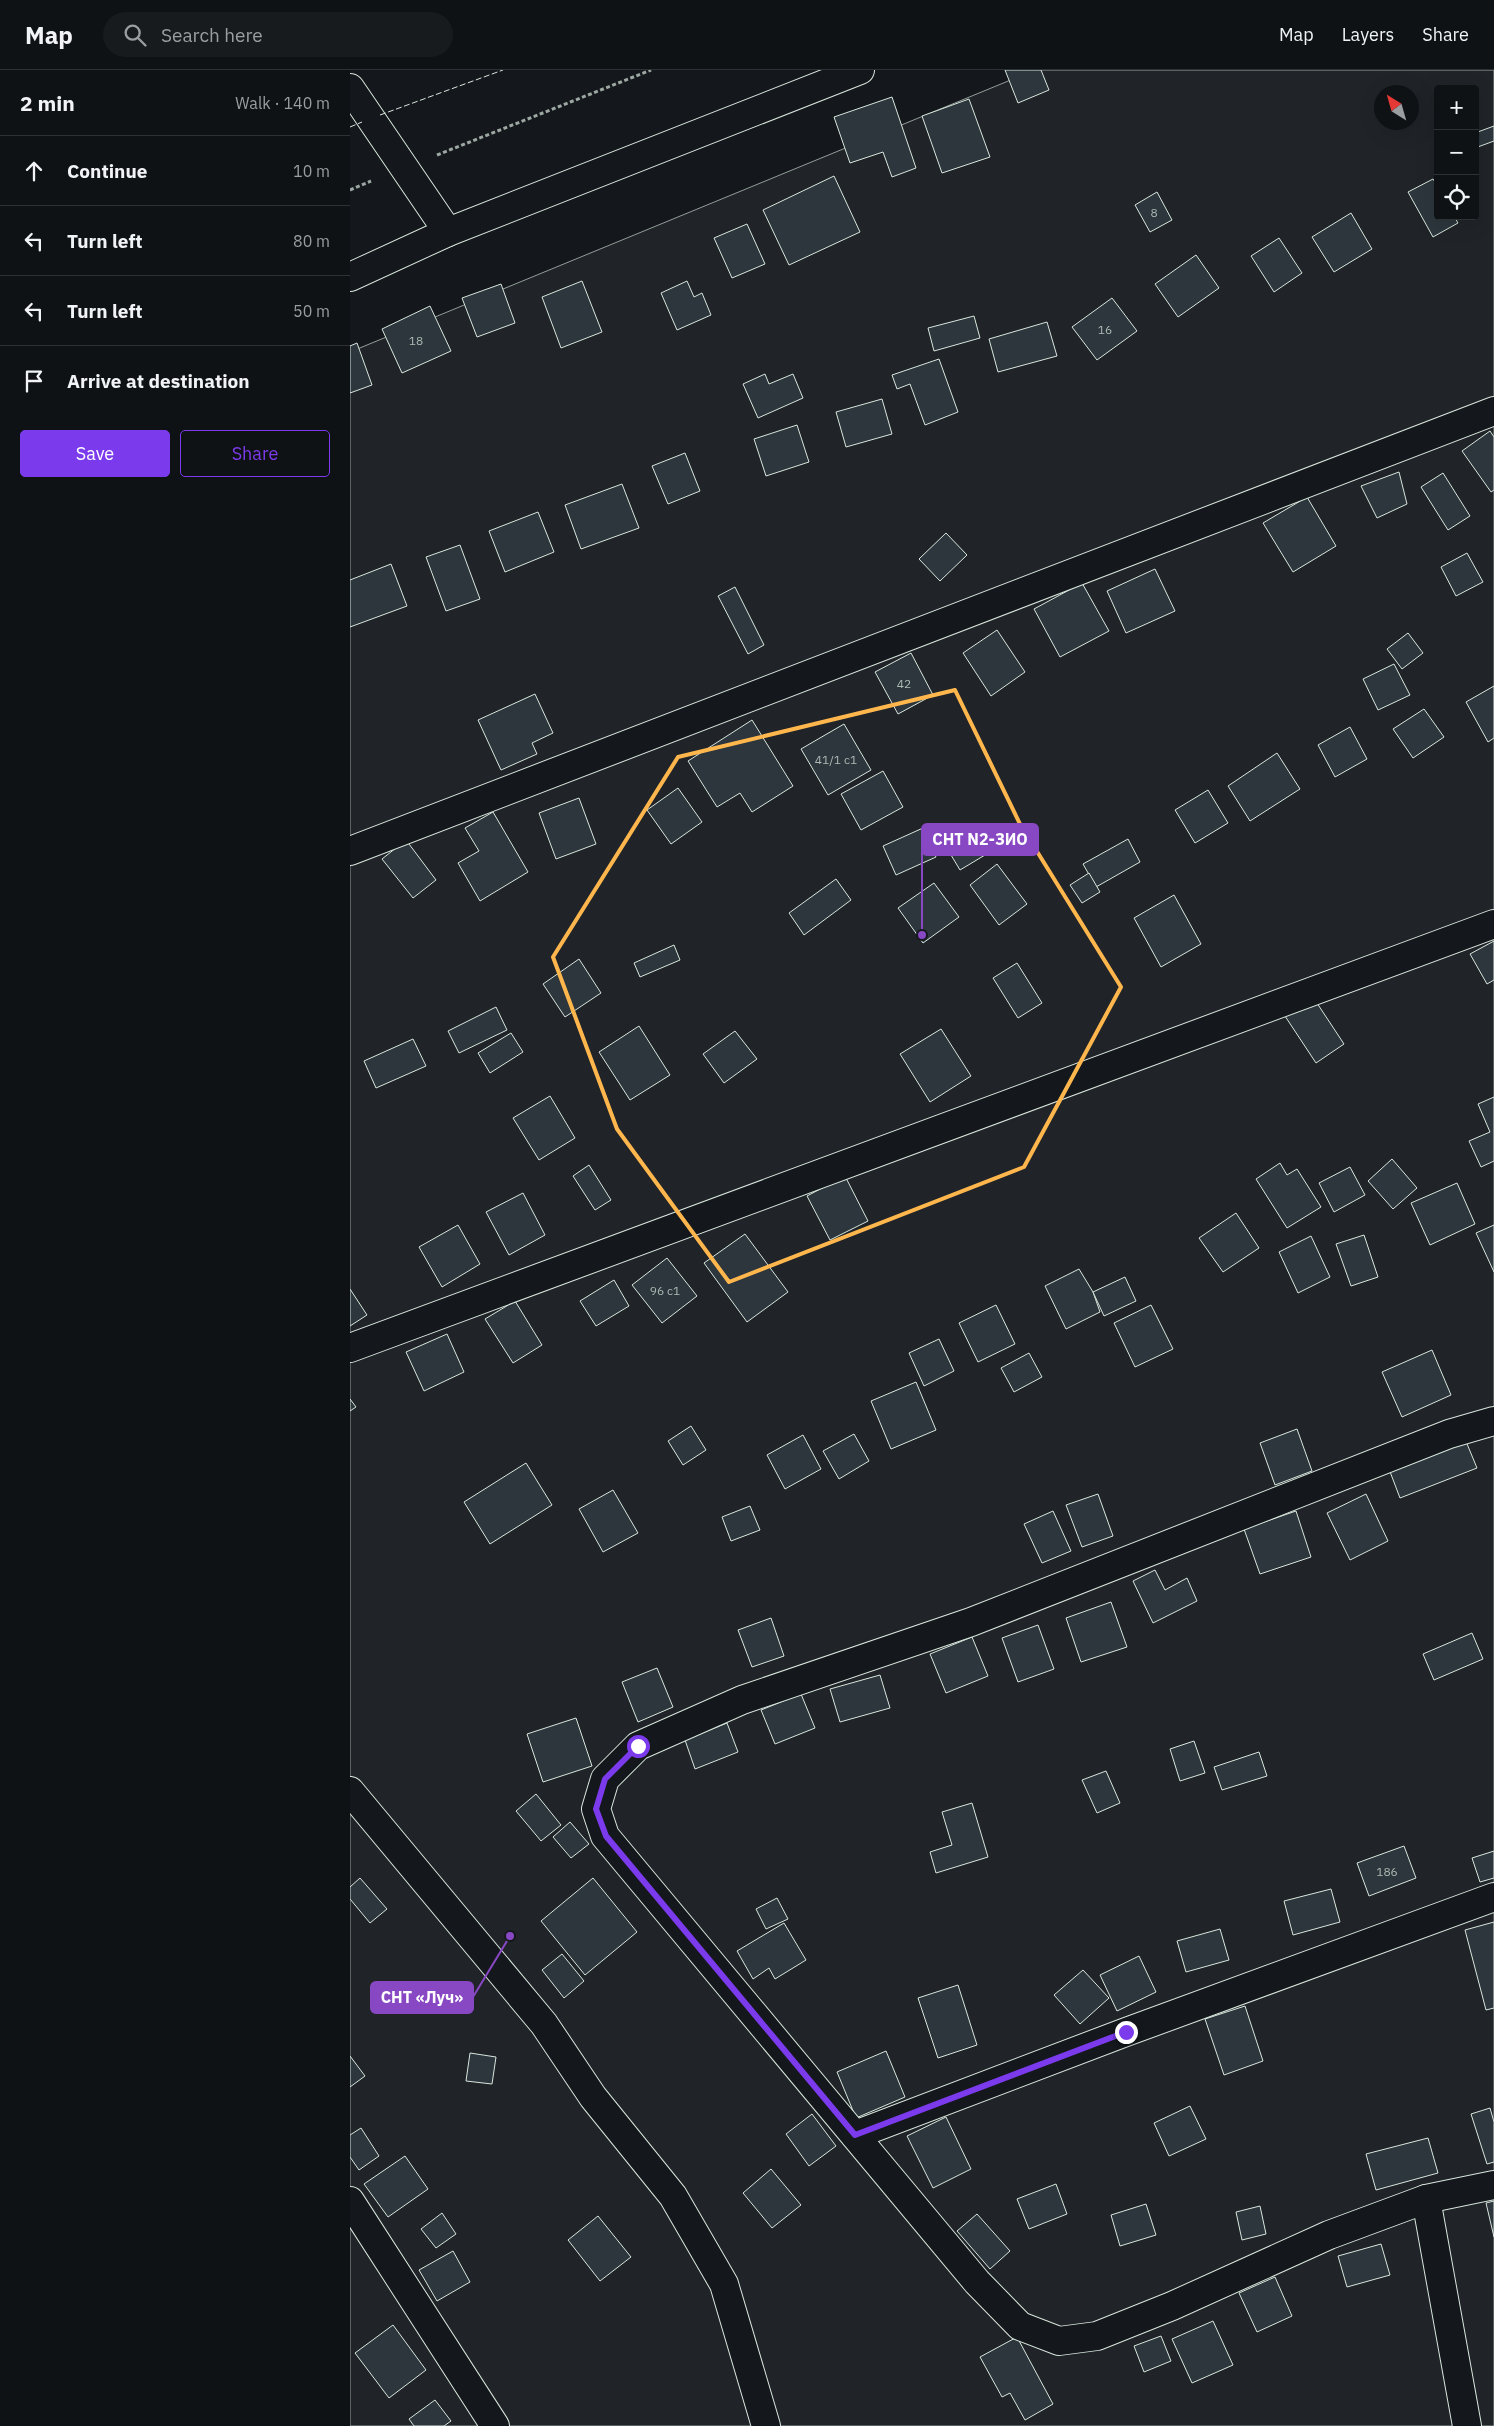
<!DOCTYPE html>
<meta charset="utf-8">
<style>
:root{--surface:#0f1215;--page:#181b1e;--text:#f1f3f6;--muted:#9b9ea0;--line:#2f3234;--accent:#7c3aed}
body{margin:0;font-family:"IBM Plex Sans",sans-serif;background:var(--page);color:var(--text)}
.controls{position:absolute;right:15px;top:15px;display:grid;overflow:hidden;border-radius:5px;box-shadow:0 5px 20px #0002}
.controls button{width:45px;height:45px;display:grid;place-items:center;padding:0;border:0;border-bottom:1px solid var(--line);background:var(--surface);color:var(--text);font:25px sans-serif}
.compass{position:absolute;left:1024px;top:15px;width:45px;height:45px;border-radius:50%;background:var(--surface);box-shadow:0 5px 20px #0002;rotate:323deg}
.stop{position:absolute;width:15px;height:15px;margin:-11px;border:4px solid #7c3aed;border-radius:50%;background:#fff}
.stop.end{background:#7c3aed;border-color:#fff;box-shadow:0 1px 5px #0008}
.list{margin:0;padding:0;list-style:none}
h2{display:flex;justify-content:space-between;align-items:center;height:65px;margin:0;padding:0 20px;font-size:21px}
h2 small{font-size:16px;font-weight:400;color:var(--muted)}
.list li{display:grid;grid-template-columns:32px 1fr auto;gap:15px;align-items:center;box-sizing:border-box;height:70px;padding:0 20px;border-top:1px solid var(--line)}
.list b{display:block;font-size:19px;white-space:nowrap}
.list em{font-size:16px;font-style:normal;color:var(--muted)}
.actions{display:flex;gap:10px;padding:15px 20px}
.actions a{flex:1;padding:11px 0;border:1px solid var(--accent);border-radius:5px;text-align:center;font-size:18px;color:var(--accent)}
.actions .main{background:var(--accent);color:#fff}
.icon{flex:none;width:28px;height:28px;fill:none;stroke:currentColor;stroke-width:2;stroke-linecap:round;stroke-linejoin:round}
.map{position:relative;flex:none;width:1144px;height:2356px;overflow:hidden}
header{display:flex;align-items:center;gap:30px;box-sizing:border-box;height:70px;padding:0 25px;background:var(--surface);border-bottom:1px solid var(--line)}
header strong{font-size:24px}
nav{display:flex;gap:28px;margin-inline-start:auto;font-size:18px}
.search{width:350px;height:45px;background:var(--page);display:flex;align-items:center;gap:12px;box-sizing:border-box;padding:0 18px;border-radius:28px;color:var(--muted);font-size:19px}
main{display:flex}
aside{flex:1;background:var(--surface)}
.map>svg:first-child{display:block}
.green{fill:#202428;stroke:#939e99;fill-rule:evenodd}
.building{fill:#2c363c;stroke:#d8e6dc}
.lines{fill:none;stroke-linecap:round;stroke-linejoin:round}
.minor-casing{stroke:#d8e6dc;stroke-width:30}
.path{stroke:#9da8a2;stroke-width:3;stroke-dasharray:4 2.5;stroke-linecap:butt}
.minor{stroke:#14181c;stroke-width:28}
.fence{stroke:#d8e6dc;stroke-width:1;stroke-dasharray:6 2.5;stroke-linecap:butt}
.route{stroke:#7c3aed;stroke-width:6}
.marked{fill:none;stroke:#ffb74d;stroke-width:4;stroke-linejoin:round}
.labels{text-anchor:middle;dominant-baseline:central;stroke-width:4;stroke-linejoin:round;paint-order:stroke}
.number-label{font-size:12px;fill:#adbab4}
.leader{fill:none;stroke:#8948c3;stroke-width:2}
.callout-dot{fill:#8948c3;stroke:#14181c;stroke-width:2}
.callout{fill:#8948c3;stroke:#8948c3;stroke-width:2}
.callout-label{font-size:16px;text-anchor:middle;font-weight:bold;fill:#fff}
</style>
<header>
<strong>Map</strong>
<div class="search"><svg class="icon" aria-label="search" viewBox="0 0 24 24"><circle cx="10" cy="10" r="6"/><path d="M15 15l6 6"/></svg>Search here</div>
<nav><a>Map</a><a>Layers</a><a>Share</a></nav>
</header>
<main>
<aside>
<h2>2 min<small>Walk · 140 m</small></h2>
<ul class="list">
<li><svg class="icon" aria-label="ahead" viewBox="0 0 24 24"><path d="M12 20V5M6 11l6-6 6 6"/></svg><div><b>Continue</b></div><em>10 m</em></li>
<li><svg class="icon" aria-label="left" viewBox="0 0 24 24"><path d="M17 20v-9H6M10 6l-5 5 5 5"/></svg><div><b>Turn left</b></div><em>80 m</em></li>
<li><svg class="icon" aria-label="left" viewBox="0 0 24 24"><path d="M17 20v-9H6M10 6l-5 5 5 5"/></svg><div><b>Turn left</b></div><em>50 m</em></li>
<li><svg class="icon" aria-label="arrive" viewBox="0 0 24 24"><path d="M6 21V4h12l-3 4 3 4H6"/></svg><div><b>Arrive at destination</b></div></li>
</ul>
<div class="actions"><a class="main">Save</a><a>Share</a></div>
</aside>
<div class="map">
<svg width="1144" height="2356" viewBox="0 0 1144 2356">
<rect width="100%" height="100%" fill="#14181c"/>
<!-- green -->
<path class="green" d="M 685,0 L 1144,0 L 1144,2356 L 0,2356 L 0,282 ZM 1088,19 L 1125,19 L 1125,146 L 1088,146 ZM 1032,22 L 1062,22 L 1062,52 L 1032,52 Z"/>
<!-- building -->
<g class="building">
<path d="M 655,0 L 691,0 L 699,20 L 668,33 Z"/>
<path d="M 542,27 L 566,98 L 542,107 L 533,82 L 500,93 L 484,47 Z"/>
<path d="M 619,29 L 640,87 L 592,103 L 572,46 Z"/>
<path d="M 1144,56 L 1144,71 L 1125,78 L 1125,63 Z"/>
<path d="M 484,106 L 510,162 L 439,195 L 413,140 Z"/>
<path d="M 1083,109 L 1088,117 L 1088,146 L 1104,146 L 1108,153 L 1083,167 L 1058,122 Z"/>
<path d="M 807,122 L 822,150 L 800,162 L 785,135 Z"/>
<path d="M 1001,143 L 1022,179 L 984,202 L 962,167 Z"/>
<path d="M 397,154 L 415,194 L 382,208 L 364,168 Z"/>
<path d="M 929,168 L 952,203 L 924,222 L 901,186 Z"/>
<path d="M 846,185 L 869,218 L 828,247 L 805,214 Z"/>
<path d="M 232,211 L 252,262 L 211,278 L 192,227 Z"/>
<path d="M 337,211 L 344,227 L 352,223 L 361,245 L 327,260 L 311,223 Z"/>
<path d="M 151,214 L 165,253 L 127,267 L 112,228 Z"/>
<path d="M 762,228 L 787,261 L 747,290 L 722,257 Z"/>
<path d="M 80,236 L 101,281 L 52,303 L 32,259 Z"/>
<path d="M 624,246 L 630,268 L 584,281 L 578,258 Z"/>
<path d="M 697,252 L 707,286 L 648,302 L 639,269 Z"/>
<path d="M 7,273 L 22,315 L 0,323 L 0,276 Z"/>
<path d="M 589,289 L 608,342 L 575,355 L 560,314 L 547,319 L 542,305 Z"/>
<path d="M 415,304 L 419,314 L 443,304 L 453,328 L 408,348 L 393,314 Z"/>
<path d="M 532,329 L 542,364 L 496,377 L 486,342 Z"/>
<path d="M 447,355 L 459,392 L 416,406 L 404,369 Z"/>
<path d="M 1140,361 L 1144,367 L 1144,420 L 1141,422 L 1112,381 Z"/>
<path d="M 335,383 L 350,421 L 318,434 L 302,396 Z"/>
<path d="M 1049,402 L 1057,434 L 1027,448 L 1011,416 Z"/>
<path d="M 1093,403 L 1120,446 L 1098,460 L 1071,417 Z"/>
<path d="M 272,414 L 289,458 L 231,479 L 215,435 Z"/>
<path d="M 957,427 L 986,476 L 943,502 L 913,453 Z"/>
<path d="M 188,442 L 204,482 L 155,502 L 139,461 Z"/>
<path d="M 596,463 L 617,485 L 590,511 L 569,489 Z"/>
<path d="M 110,475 L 130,529 L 96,541 L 76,487 Z"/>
<path d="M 1117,483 L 1133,512 L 1106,526 L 1091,497 Z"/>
<path d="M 41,494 L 57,536 L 0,557 L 0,510 Z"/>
<path d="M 805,499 L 825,541 L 776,563 L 757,521 Z"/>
<path d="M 732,513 L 759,561 L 710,587 L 684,539 Z"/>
<path d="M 385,517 L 414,575 L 398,584 L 368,526 Z"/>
<path d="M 647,560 L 675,602 L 641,626 L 613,583 Z"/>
<path d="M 1058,563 L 1073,583 L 1052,599 L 1037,579 Z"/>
<path d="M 561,583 L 583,625 L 548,644 L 525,602 Z"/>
<path d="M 1044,594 L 1060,625 L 1028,640 L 1013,609 Z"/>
<path d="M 1144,616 L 1144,668 L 1138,672 L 1116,632 Z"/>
<path d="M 185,624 L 203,663 L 182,673 L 187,684 L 151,700 L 128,650 Z"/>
<path d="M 1074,639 L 1094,667 L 1063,688 L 1043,659 Z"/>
<path d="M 402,650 L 443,716 L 402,742 L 390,723 L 367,737 L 338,691 Z"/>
<path d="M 494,654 L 521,700 L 478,725 L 451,679 Z"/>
<path d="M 1000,657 L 1017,689 L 985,707 L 968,675 Z"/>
<path d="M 927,683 L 950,719 L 900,751 L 878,716 Z"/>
<path d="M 533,701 L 553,737 L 511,760 L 491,724 Z"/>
<path d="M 328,718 L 352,752 L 321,774 L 297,740 Z"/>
<path d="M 858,720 L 878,753 L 845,773 L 825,740 Z"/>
<path d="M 229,728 L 246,774 L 206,789 L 189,743 Z"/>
<path d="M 143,742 L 178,802 L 130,831 L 108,793 L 129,781 L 115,758 Z"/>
<path d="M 573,758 L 586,787 L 546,805 L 533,776 Z"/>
<path d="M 633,758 L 645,779 L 610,800 L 598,780 Z"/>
<path d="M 778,769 L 790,792 L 746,817 L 733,794 Z"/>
<path d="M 56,770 L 86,810 L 63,828 L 32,789 Z"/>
<path d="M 647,794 L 677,834 L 649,855 L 620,815 Z"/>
<path d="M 739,803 L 750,822 L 732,833 L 720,815 Z"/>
<path d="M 486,809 L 501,830 L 454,865 L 439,843 Z"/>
<path d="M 584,813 L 609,847 L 573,873 L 548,838 Z"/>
<path d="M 824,825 L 851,874 L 811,897 L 784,848 Z"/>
<path d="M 1144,871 L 1144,910 L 1137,914 L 1120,884 Z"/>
<path d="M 324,875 L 330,890 L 290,907 L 284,893 Z"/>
<path d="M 229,889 L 251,923 L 215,947 L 193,914 Z"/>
<path d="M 667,893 L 692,933 L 668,948 L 643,908 Z"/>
<path d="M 961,924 L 994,974 L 966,993 L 933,943 Z"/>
<path d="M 146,937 L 157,960 L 109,983 L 98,961 Z"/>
<path d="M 289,956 L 320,1005 L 280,1030 L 249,982 Z"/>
<path d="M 591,959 L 621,1006 L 580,1032 L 550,984 Z"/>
<path d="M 385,961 L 407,989 L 374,1013 L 353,984 Z"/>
<path d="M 161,963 L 173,982 L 140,1003 L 128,983 Z"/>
<path d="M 63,969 L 76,996 L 26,1018 L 14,991 Z"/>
<path d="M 200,1026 L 225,1068 L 189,1090 L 163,1048 Z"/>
<path d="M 1144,1027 L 1144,1091 L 1131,1097 L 1119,1071 L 1140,1062 L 1128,1034 Z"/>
<path d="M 1042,1089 L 1067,1118 L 1043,1139 L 1018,1111 Z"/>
<path d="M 930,1093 L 937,1105 L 947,1099 L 971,1137 L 937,1158 L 906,1109 Z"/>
<path d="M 239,1095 L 261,1130 L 245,1140 L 223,1106 Z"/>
<path d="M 1000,1097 L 1015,1125 L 984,1142 L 969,1113 Z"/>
<path d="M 495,1106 L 518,1151 L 480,1170 L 457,1126 Z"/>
<path d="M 1107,1113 L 1125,1154 L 1080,1175 L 1061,1133 Z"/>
<path d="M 173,1123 L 195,1165 L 159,1185 L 136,1142 Z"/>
<path d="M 886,1143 L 909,1178 L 873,1202 L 849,1168 Z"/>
<path d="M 108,1155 L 130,1194 L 92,1217 L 69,1177 Z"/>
<path d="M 1144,1155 L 1144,1202 L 1126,1163 Z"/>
<path d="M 395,1164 L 438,1222 L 397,1252 L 354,1193 Z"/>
<path d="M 1014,1165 L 1028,1207 L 1001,1216 L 986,1174 Z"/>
<path d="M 961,1166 L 980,1207 L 948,1223 L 929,1182 Z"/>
<path d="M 317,1188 L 347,1226 L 312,1253 L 282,1215 Z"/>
<path d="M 729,1199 L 743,1222 L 750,1242 L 716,1259 L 695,1216 Z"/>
<path d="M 775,1207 L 786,1231 L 754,1246 L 743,1222 Z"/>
<path d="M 264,1210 L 279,1236 L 246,1256 L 230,1231 Z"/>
<path d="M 0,1219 L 17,1245 L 0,1256 Z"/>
<path d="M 165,1231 L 192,1275 L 163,1293 L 135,1249 Z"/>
<path d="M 646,1235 L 665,1274 L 628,1292 L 609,1253 Z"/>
<path d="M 801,1235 L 823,1279 L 785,1297 L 764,1253 Z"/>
<path d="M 97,1264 L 114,1302 L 74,1321 L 56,1282 Z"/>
<path d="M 589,1269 L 604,1301 L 574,1316 L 559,1283 Z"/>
<path d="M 1082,1280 L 1101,1325 L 1052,1347 L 1032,1302 Z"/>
<path d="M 679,1283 L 692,1307 L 664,1322 L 651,1298 Z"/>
<path d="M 566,1312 L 586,1360 L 541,1379 L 521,1331 Z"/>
<path d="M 0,1329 L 6,1337 L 0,1341 Z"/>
<path d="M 341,1356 L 356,1380 L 333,1395 L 318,1371 Z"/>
<path d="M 947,1359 L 962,1401 L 925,1415 L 910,1373 Z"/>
<path d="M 504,1364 L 519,1391 L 489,1409 L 473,1381 Z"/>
<path d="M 453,1365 L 471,1399 L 435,1419 L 417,1385 Z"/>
<path d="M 1115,1369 L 1127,1398 L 1050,1428 L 1039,1399 Z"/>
<path d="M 176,1393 L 202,1435 L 140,1474 L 114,1432 Z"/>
<path d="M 263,1420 L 288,1463 L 253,1482 L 229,1439 Z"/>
<path d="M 748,1424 L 763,1466 L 732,1477 L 716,1435 Z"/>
<path d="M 1016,1424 L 1038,1471 L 1000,1490 L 977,1443 Z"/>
<path d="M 400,1436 L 410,1460 L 381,1471 L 372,1447 Z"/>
<path d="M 703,1441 L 721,1481 L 692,1493 L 674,1454 Z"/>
<path d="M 946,1441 L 961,1487 L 910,1504 L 894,1459 Z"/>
<path d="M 805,1500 L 815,1520 L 837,1508 L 847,1531 L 803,1553 L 783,1511 Z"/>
<path d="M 761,1532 L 777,1577 L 731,1592 L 716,1548 Z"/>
<path d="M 421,1548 L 434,1586 L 402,1597 L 388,1560 Z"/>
<path d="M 688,1555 L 704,1599 L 668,1612 L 652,1568 Z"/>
<path d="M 1122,1563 L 1133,1589 L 1084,1610 L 1073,1584 Z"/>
<path d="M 622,1567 L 638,1606 L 596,1623 L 580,1584 Z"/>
<path d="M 307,1598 L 323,1637 L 288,1652 L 272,1612 Z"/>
<path d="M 530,1605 L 540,1638 L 490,1652 L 480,1619 Z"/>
<path d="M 451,1624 L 465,1658 L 425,1674 L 411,1640 Z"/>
<path d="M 226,1648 L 242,1696 L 193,1712 L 177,1664 Z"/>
<path d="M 377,1653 L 388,1682 L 345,1699 L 335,1670 Z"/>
<path d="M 844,1671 L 855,1703 L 830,1711 L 820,1679 Z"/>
<path d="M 909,1682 L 917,1706 L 872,1720 L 864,1697 Z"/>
<path d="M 756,1701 L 770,1733 L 747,1743 L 732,1710 Z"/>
<path d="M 186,1724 L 211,1755 L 191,1771 L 166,1741 Z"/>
<path d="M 622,1733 L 638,1787 L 586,1803 L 580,1782 L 602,1775 L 592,1742 Z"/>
<path d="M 220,1752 L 239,1774 L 221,1788 L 203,1767 Z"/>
<path d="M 1054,1776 L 1066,1808 L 1019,1826 L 1007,1793 Z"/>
<path d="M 1144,1781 L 1144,1808 L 1130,1812 L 1122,1788 Z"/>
<path d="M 10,1808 L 37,1839 L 20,1853 L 0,1829 L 0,1817 Z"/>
<path d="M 243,1808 L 287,1862 L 235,1905 L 191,1851 Z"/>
<path d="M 981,1819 L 990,1852 L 943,1865 L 934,1831 Z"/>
<path d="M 427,1828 L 438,1849 L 416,1859 L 406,1839 Z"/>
<path d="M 1144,1852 L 1144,1938 L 1136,1940 L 1115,1860 Z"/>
<path d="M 434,1853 L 456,1890 L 425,1909 L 419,1898 L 403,1909 L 387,1881 Z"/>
<path d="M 870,1859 L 879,1890 L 836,1902 L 827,1871 Z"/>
<path d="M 212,1884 L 234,1911 L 214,1928 L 192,1900 Z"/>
<path d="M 789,1886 L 806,1922 L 767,1941 L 750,1905 Z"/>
<path d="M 733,1900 L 759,1928 L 730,1954 L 704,1925 Z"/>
<path d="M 608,1915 L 627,1975 L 588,1988 L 568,1928 Z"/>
<path d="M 895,1936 L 913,1991 L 874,2005 L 855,1949 Z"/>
<path d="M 536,1981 L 555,2027 L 506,2048 L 487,2002 Z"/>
<path d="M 120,1983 L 146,1987 L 142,2014 L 116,2011 Z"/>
<path d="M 0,1986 L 15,2006 L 0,2017 Z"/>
<path d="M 840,2036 L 856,2069 L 819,2086 L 804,2053 Z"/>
<path d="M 1140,2038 L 1144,2052 L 1144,2092 L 1137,2094 L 1121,2044 Z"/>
<path d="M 462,2044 L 486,2076 L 459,2096 L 436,2064 Z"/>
<path d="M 596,2047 L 621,2099 L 583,2118 L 557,2066 Z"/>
<path d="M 11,2058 L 29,2086 L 9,2100 L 0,2087 L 0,2065 Z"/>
<path d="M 1078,2068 L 1088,2103 L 1026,2120 L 1016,2084 Z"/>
<path d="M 55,2086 L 78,2119 L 38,2147 L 14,2114 Z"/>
<path d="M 421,2099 L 451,2135 L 422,2158 L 393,2123 Z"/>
<path d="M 706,2114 L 717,2144 L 679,2159 L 667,2129 Z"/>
<path d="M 1144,2131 L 1144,2167 L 1136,2133 Z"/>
<path d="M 796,2134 L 806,2165 L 770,2176 L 761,2145 Z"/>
<path d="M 910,2136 L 916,2164 L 892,2170 L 886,2142 Z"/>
<path d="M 92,2143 L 106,2164 L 86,2178 L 71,2159 Z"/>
<path d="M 627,2144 L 660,2181 L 640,2199 L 607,2161 Z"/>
<path d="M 248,2146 L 281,2187 L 250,2211 L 218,2170 Z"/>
<path d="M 1031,2174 L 1040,2205 L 997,2217 L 988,2186 Z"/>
<path d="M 103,2181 L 120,2212 L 87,2231 L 69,2200 Z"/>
<path d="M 925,2207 L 942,2246 L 907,2262 L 889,2223 Z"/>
<path d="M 863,2251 L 883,2295 L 842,2313 L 822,2269 Z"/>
<path d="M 43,2255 L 76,2300 L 39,2328 L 5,2283 Z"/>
<path d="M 811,2266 L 821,2291 L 794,2302 L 784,2276 Z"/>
<path d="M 667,2267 L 703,2334 L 675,2350 L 660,2323 L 652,2327 L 630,2287 Z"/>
<path d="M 85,2330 L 101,2351 L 94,2356 L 64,2356 L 59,2349 Z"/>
</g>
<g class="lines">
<!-- minor casing -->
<g class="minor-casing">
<g id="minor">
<path d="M 0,18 L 98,162"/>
<path d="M 0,207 L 98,162 L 510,0"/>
<path d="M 0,781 L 1144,341"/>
<path d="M 0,1278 L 1144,854"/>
<path d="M 1144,1351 L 1099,1364 L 621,1552 L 392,1630 L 288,1676 L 255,1709 L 246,1739 L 255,1766 L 627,2212 L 670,2256 L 709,2271 L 747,2266 L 822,2236 L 979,2165 L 1076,2129 L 1144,2115"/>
<path d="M 0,1721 L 194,1954 L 243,2027 L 323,2126 L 374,2214 L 416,2356"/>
<path d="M 505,2065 L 776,1962 L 1144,1827"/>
<path d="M 1076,2129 L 1117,2356"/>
<path d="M 0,2131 L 145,2356"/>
</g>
</g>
<!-- path -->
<g class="path">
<path d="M 87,85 L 301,0"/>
<path d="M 0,120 L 21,111"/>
</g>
<!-- minor -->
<use href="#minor" class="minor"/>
<!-- fence -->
<g class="fence">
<path d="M 30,45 L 153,0"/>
<path d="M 0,57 L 12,52"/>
</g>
</g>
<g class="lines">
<!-- route -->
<path class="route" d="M 288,1676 L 255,1709 L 246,1739 L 256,1766 L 505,2065 L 776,1962"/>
</g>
<!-- marked area -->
<path class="marked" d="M 605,620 L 670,754 L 771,917 L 674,1097 L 379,1212 L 267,1059 L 203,887 L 328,687 Z"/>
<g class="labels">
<!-- number labels -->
<g class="number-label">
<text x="804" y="142">8</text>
<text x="755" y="259">16</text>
<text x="66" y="270">18</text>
<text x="554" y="613">42</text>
<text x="486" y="689">41/1 с1</text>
<text x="315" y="1220">96 с1</text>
<text x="1037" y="1801">186</text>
</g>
</g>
<!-- callouts -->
<path class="leader" d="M572 865L572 769M160 1866L123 1927"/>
<g class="callout-dot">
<circle cx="572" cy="865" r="5"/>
<circle cx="160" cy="1866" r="5"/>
</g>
<g class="callout">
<rect x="572" y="754" width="116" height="31" rx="5"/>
<rect x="21" y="1912" width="102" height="31" rx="5"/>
</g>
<g class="callout-label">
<text x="630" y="775">СНТ N2-ЗИО</text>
<text x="72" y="1933">СНТ «Луч»</text>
</g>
</svg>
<div class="controls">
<button>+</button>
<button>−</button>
<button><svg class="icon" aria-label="locate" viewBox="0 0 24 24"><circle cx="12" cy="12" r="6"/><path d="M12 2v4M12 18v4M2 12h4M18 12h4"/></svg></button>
</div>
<svg class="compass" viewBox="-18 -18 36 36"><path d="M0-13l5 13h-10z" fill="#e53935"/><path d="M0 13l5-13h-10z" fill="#9b9ea0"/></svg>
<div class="stop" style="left:288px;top:1676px"></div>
<div class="stop end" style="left:776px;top:1962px"></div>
</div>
</main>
